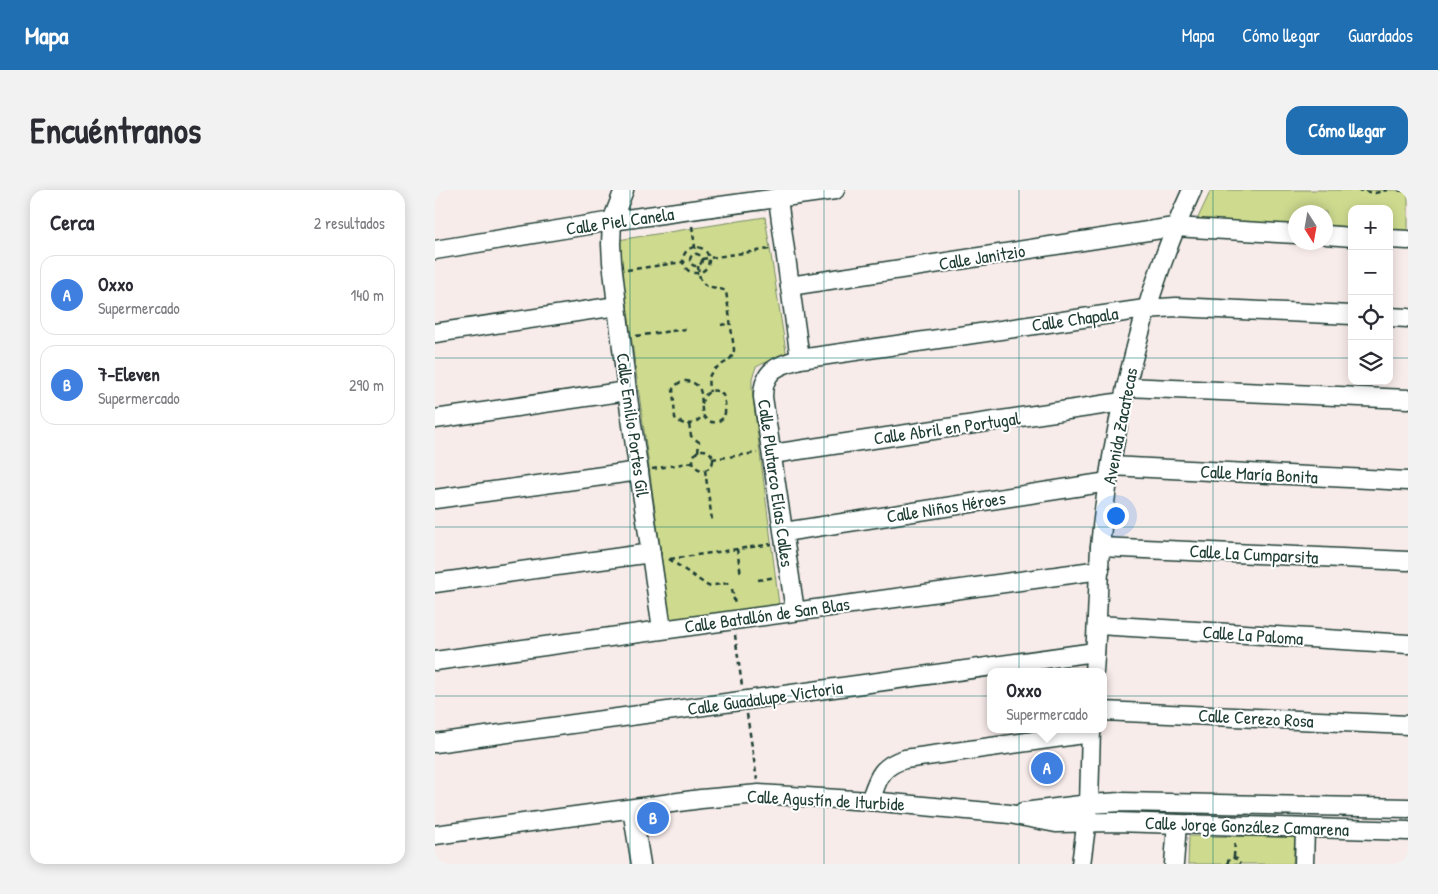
<!DOCTYPE html>
<html lang="es">
<meta charset="utf-8">
<style>
:root{--surface:#fff;--page:#f2f2f3;--text:#2b2b33;--muted:#7c7c81;--line:#e1e1e2;--accent:#1f6fb2}
body{margin:0;font-family:"Patrick Hand",sans-serif;background:var(--page);color:var(--text)}
.controls{position:absolute;right:15px;top:15px;display:grid;overflow:hidden;border-radius:10px;box-shadow:0 2px 12px #0003}
.controls button{width:45px;height:45px;display:grid;place-items:center;padding:0;border:0;border-bottom:1px solid var(--line);background:var(--surface);color:var(--text);font:25px sans-serif}
.compass{position:absolute;left:853px;top:15px;width:45px;height:45px;border-radius:50%;background:var(--surface);box-shadow:0 2px 12px #0003;rotate:169deg}
.you{position:absolute;left:680px;top:325px;width:18px;height:18px;margin:-12px;border:4px solid #fff;border-radius:50%;background:#1a73e8;box-shadow:0 0 0 8px #1a73e833}
.badge{display:grid;place-items:center;width:32px;height:32px;border-radius:50%;background:var(--accent);color:#fff;font-size:16px;font-weight:700}
.pin{position:absolute;translate:-50% -50%;border:2px solid #fff;box-shadow:0 1px 5px #0006}
.popup{position:absolute;left:552px;top:478px;width:120px;height:65px;box-sizing:border-box;display:grid;place-content:center;border-radius:10px;background:var(--surface);filter:drop-shadow(0 1px 4px #0005);font-size:16px;white-space:nowrap;color:var(--muted)}
.popup b{font-size:19px;color:var(--text)}
.popup::after{content:'';position:absolute;left:50%;top:100%;margin-left:-10px;border:10px solid transparent;border-top-color:var(--surface)}
.list{margin:0;padding:0;list-style:none}
h2{display:flex;justify-content:space-between;align-items:center;height:65px;margin:0;padding:0 20px;font-size:21px}
h2 small{font-size:16px;font-weight:400;color:var(--muted)}
.list li{display:grid;grid-template-columns:32px 1fr auto;gap:15px;align-items:center;box-sizing:border-box;height:80px;margin:0 10px 10px;padding:0 10px;border:1px solid var(--line);border-radius:15px}
.list b{display:block;font-size:19px;white-space:nowrap}
.list p{margin:0;font-size:16px;white-space:nowrap;color:var(--muted)}
.list em{font-size:16px;font-style:normal;color:var(--muted)}
.icon{flex:none;width:28px;height:28px;fill:none;stroke:currentColor;stroke-width:2;stroke-linecap:round;stroke-linejoin:round}
.map{position:relative;flex:none;width:973px;height:674px;overflow:hidden;border-radius:15px}
header{display:flex;align-items:center;gap:30px;box-sizing:border-box;height:70px;padding:0 25px;background:var(--accent);color:#fff}
header strong{font-size:24px}
nav{display:flex;gap:28px;margin-inline-start:auto;font-size:18px}
.intro{display:flex;align-items:center;justify-content:space-between;box-sizing:border-box;height:120px;padding:0 30px}
h1{margin:0;font-size:35px}
.button{padding:12px 22px;border-radius:15px;background:var(--accent);color:#fff;font-size:18px;font-weight:700}
main{display:flex;gap:30px;padding:0 30px}
aside{flex:1;background:var(--surface);border-radius:15px;box-shadow:0 2px 12px #0003}
.map>svg:first-child{display:block}
.green{fill:#cedb8f;stroke:#768c62}
.lines{fill:none;stroke-linecap:round;stroke-linejoin:round}
.minor-casing{stroke:#1f3d34;stroke-width:21}
.path{stroke:#1f3d34;stroke-width:2.5;stroke-dasharray:5 4;stroke-linecap:butt}
.minor{stroke:#fff;stroke-width:18}
.grid{fill:none;stroke:#0f766e;stroke-width:1;stroke-opacity:0.55}
.labels{text-anchor:middle;dominant-baseline:central;stroke-width:4;stroke-linejoin:round;paint-order:stroke}
.street-label{font-size:18px;fill:#1f3d34;stroke:#fff}
</style>
<header>
<strong>Mapa</strong>
<nav><a>Mapa</a><a>Cómo llegar</a><a>Guardados</a></nav>
</header>
<div class="intro"><h1>Encuéntranos</h1><a class="button">Cómo llegar</a></div>
<main>
<aside>
<h2>Cerca<small>2 resultados</small></h2>
<ul class="list">
<li><span class="badge" style="background:#3f7fe0">A</span><div><b>Oxxo</b><p>Supermercado</p></div><em>140 m</em></li>
<li><span class="badge" style="background:#3f7fe0">B</span><div><b>7-Eleven</b><p>Supermercado</p></div><em>290 m</em></li>
</ul>
</aside>
<div class="map">
<svg width="973" height="674" viewBox="0 0 973 674">
<rect width="100%" height="100%" fill="#f8ecea"/>
<filter id="ink" filterUnits="userSpaceOnUse"><feTurbulence type="fractalNoise" baseFrequency=".02" numOctaves="2"/><feDisplacementMap in="SourceGraphic" scale="10" xChannelSelector="R" yChannelSelector="G"/><feConvolveMatrix kernelMatrix="1 2 1 2 8 2 1 2 1" color-interpolation-filters="sRGB"/></filter>
<g filter="url(#ink)">
<!-- green -->
<g class="green">
<path d="M 776,0 L 973,0 L 973,42 L 954,41 L 954,19 L 917,19 L 917,39 L 891,38 L 891,22 L 861,22 L 860,37 L 761,32 Z"/>
<path d="M 330,27 L 352,168 L 329,173 L 321,177 L 317,188 L 317,199 L 344,415 L 235,430 L 183,50 Z"/>
<path d="M 754,646 L 860,647 L 858,674 L 753,674 Z"/>
</g>
<g class="lines">
<!-- minor casing -->
<g class="minor-casing">
<g id="minor">
<path d="M 189,0 L 177,31 L 176,54 L 177,72 L 192,201 L 227,439"/>
<path d="M 343,9 L 365,169"/>
<path d="M 891,45 L 917,47"/>
<path d="M 954,49 L 973,50"/>
<path d="M 0,60 L 177,31 L 400,0"/>
<path d="M 355,96 L 739,37 L 861,44"/>
<path d="M 954,127 L 973,128"/>
<path d="M 0,143 L 182,116"/>
<path d="M 691,197 L 973,209"/>
<path d="M 0,229 L 192,201"/>
<path d="M 337,264 L 687,212"/>
<path d="M 676,276 L 973,291"/>
<path d="M 0,309 L 204,281"/>
<path d="M 349,342 L 673,292"/>
<path d="M 665,357 L 973,371"/>
<path d="M 0,393 L 216,363"/>
<path d="M 360,421 L 328,207 C 328,180 343,175 365,169 L 710,119 L 741,117 L 917,125"/>
<path d="M 663,435 L 973,454"/>
<path d="M 0,471 L 665,380"/>
<path d="M 659,482 C 662,440 663,399 665,357 C 668,323 673,289 679,256 C 695,168 719,82 757,0"/>
<path d="M 668,521 L 973,535"/>
<path d="M 0,553 L 660,462"/>
<path d="M 435,611 C 443,589 445,576 470,569 L 656,543"/>
<path d="M 197,619 L 206,674"/>
<path d="M 588,622 L 654,614 L 686,612 L 973,618"/>
<path d="M 0,645 L 266,609 L 324,604 L 435,611 L 575,624 L 621,633 L 680,632 L 973,641"/>
<path d="M 646,674 L 654,614 L 656,539"/>
<path d="M 739,674 L 742,634"/>
<path d="M 869,674 L 870,639"/>
</g>
</g>
<!-- path -->
<g class="path">
<path d="M 922,0 L 940,3 L 952,0"/>
<path d="M 963,0 L 973,2"/>
<path d="M 257,36 L 261,64"/>
<circle cx="261" cy="70" r="13"/>
<circle cx="261" cy="70" r="6"/>
<path d="M 267,69 L 335,59"/>
<path d="M 263,76 C 265,102 275,94 291,101 L 299,159 C 299,179 266,171 275,202"/>
<path d="M 192,80 L 255,71"/>
<path d="M 286,135 L 296,133"/>
<path d="M 201,146 L 251,139"/>
<path d="M 267,214 C 267,205 278,195 287,204 C 291,208 291,222 289,227 C 285,231 280,234 274,231 C 262,226 270,208 264,198 C 262,194 256,191 251,191 C 245,191 241,195 238,199 L 240,228 C 249,238 261,235 268,225"/>
<path d="M 254,234 L 256,246 L 264,252 L 263,262"/>
<circle cx="268" cy="270" r="10"/>
<path d="M 277,269 L 322,263"/>
<path d="M 217,279 L 258,272"/>
<path d="M 270,280 L 277,330"/>
<path d="M 302,359 L 306,385"/>
<path d="M 234,369 L 273,396 L 294,393"/>
<path d="M 235,369 L 337,354"/>
<path d="M 323,390 L 341,387"/>
<path d="M 297,399 L 300,415"/>
<path d="M 300,445 L 307,496"/>
<path d="M 312,524 L 322,590"/>
<path d="M 799,667 L 800,650"/>
<path d="M 792,674 L 794,669 L 798,668 L 802,669 L 805,674"/>
</g>
<!-- minor -->
<use href="#minor" class="minor"/>
</g>
</g>
<!-- grid -->
<path class="grid" d="M 195,0 L 195,674M 389,0 L 389,674M 584,0 L 584,674M 778,0 L 778,674M 0,168 L 917,168M 954,168 L 973,168M 0,337 L 973,337M 0,506 L 973,506"/>
<g class="labels">
<!-- street labels -->
<g class="street-label">
<text transform="translate(185 31) rotate(-8)">Calle Piel Canela</text>
<text transform="translate(547 67) rotate(-9)">Calle Janitzio</text>
<text transform="translate(640 129) rotate(-8)">Calle Chapala</text>
<text transform="translate(198 235) rotate(82)">Calle Emilio Portes Gil</text>
<text transform="translate(685 236) rotate(-79)">Avenida Zacatecas</text>
<text transform="translate(512 238) rotate(-8)">Calle Abril en Portugal</text>
<text transform="translate(824 284) rotate(3)">Calle María Bonita</text>
<text transform="translate(341 293) rotate(82)">Calle Plutarco Elías Calles</text>
<text transform="translate(511 317) rotate(-9)">Calle Niños Héroes</text>
<text transform="translate(819 364) rotate(3)">Calle La Cumparsita</text>
<text transform="translate(332 425) rotate(-8)">Calle Batallón de San Blas</text>
<text transform="translate(818 445) rotate(4)">Calle La Paloma</text>
<text transform="translate(330 508) rotate(-8)">Calle Guadalupe Victoria</text>
<text transform="translate(821 528) rotate(3)">Calle Cerezo Rosa</text>
<text transform="translate(391 610) rotate(3)">Calle Agustín de Iturbide</text>
<text transform="translate(812 636) rotate(2)">Calle Jorge González Camarena</text>
</g>
</g>
</svg>
<div class="controls">
<button>+</button>
<button>−</button>
<button><svg class="icon" aria-label="locate" viewBox="0 0 24 24"><circle cx="12" cy="12" r="6"/><path d="M12 2v4M12 18v4M2 12h4M18 12h4"/></svg></button>
<button><svg class="icon" aria-label="layers" viewBox="0 0 24 24"><path d="M12 4l9 5-9 5-9-5zM3 14l9 5 9-5"/></svg></button>
</div>
<svg class="compass" viewBox="-18 -18 36 36"><path d="M0-13l5 13h-10z" fill="#e53935"/><path d="M0 13l5-13h-10z" fill="#7c7c81"/></svg>
<div class="you"></div>
<div class="pin badge" style="left:612px;top:578px;background:#3f7fe0">A</div>
<div class="popup"><b>Oxxo</b>Supermercado</div>
<div class="pin badge" style="left:218px;top:628px;background:#3f7fe0">B</div>
</div>
</main>
